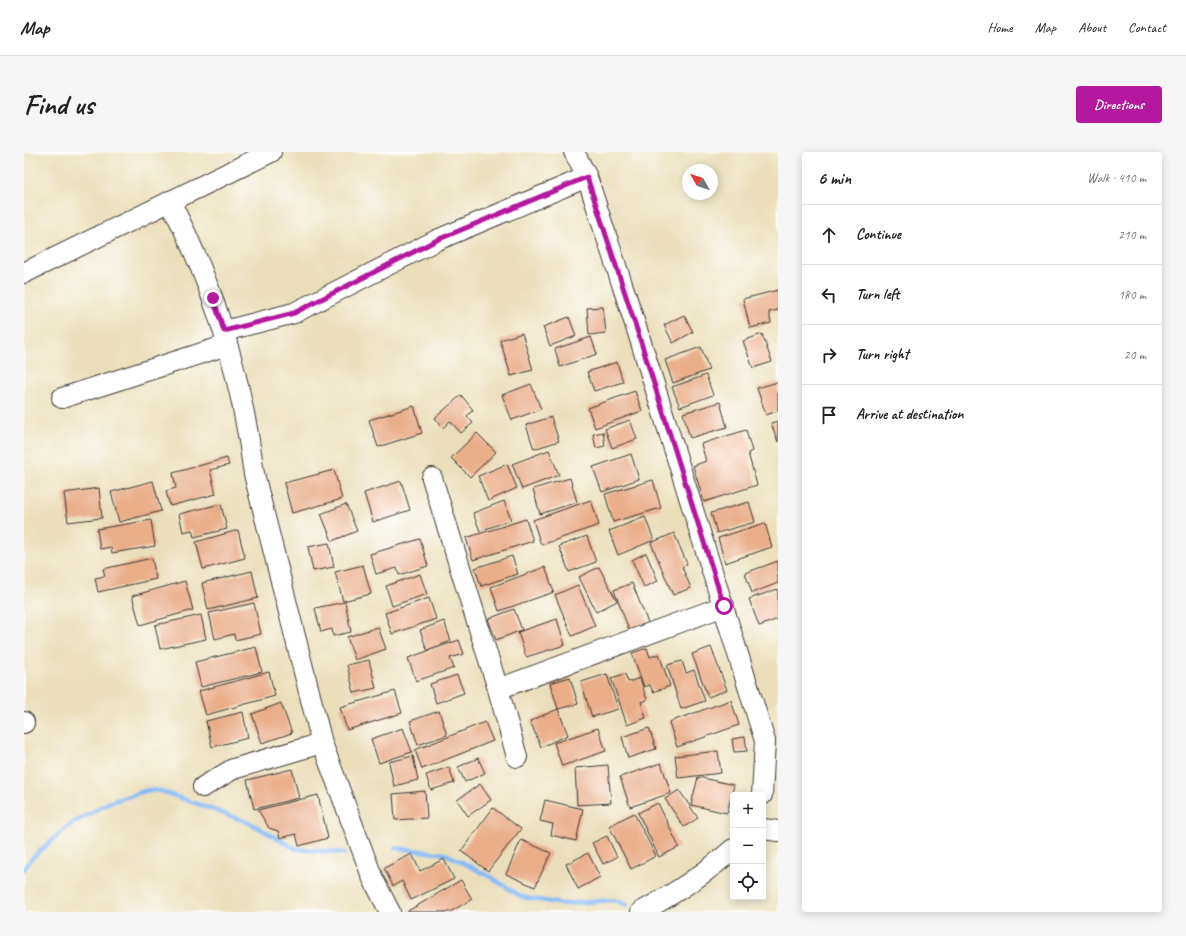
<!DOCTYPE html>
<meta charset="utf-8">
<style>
:root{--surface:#fff;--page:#f6f6f6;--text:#202124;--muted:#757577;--line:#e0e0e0;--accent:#b5179e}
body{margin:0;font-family:Caveat,sans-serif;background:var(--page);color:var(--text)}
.controls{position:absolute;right:12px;bottom:12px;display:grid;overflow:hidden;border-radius:4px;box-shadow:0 2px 10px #0003}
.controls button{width:36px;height:36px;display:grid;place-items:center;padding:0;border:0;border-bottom:1px solid var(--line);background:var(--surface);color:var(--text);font:20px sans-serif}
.compass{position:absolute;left:658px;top:12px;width:36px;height:36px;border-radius:50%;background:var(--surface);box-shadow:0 2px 10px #0003;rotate:309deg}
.stop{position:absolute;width:12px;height:12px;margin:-9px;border:3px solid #b5179e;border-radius:50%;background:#fff}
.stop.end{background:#b5179e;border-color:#fff;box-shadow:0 1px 4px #0008}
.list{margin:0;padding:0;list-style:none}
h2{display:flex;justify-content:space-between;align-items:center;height:52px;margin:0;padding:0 16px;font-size:17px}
h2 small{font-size:13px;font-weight:400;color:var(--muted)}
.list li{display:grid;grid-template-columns:26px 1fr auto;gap:12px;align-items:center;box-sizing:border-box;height:60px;padding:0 16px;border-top:1px solid var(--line)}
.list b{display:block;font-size:15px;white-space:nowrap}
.list em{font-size:13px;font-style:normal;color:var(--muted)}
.icon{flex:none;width:22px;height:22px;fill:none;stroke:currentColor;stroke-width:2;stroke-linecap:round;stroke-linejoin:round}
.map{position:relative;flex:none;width:754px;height:760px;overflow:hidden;border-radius:4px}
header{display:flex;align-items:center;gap:24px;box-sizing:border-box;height:56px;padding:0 20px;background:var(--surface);border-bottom:1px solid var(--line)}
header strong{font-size:19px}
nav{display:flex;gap:22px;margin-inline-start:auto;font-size:14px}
.intro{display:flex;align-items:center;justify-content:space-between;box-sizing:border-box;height:96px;padding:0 24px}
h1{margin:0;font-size:28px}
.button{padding:10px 18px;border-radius:4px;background:var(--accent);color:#fff;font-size:14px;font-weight:700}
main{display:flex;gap:24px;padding:0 24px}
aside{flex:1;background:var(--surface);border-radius:4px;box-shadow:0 2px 10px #0003}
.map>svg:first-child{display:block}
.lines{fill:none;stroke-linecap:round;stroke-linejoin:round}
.stream{stroke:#86b9f3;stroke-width:4.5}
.building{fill:#eaae89}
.minor-casing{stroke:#3b3934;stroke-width:22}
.minor{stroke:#fff;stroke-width:20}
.route{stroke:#b5179e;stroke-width:5}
</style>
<header>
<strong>Map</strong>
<nav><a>Home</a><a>Map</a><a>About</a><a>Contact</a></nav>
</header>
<div class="intro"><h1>Find us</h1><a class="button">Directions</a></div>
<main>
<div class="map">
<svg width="754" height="760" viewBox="0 0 754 760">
<rect width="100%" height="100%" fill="#fff"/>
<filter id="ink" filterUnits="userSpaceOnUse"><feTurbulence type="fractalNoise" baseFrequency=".025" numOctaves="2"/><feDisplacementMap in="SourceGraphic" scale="8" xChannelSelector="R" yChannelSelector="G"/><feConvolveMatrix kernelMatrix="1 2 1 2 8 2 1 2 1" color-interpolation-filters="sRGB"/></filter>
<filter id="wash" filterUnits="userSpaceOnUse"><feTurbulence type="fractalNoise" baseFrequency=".012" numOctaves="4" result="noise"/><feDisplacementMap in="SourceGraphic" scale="16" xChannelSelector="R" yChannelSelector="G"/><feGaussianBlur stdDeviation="0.9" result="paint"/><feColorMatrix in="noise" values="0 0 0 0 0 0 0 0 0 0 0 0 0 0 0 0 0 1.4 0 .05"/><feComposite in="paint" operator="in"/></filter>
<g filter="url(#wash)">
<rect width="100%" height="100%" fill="#ebdfbb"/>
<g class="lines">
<!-- stream -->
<g class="stream">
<path d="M 372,696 L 422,702 L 465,724 L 498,745 L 538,752 L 590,748 L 603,753"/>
<path d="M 0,717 L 8,706 L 44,674 L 86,650 L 124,638 L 137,639 L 226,671 L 272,697 L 321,701"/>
</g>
</g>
<g id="blocks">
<!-- building -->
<g class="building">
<path d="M 754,138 L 754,158 L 745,160 L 747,171 L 726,176 L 719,147 Z"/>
<path d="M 579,155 L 582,181 L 565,183 L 563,156 Z"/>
<path d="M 660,163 L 669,180 L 649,191 L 640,173 Z"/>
<path d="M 545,165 L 552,184 L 526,194 L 519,175 Z"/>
<path d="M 498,181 L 509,218 L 487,224 L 476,188 Z"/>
<path d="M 738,182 L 748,210 L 729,216 L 719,189 Z"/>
<path d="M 567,185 L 573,202 L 536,215 L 531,197 Z"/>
<path d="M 677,195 L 685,218 L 649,231 L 641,208 Z"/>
<path d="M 593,210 L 599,230 L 570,239 L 563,220 Z"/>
<path d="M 682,223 L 689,243 L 656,255 L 648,235 Z"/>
<path d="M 754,230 L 754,259 L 742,263 L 733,236 Z"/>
<path d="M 507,232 L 517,257 L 488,268 L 478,243 Z"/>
<path d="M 611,239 L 618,259 L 571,276 L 564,256 Z"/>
<path d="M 437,243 L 449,258 L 443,264 L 449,271 L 437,281 L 426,269 L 419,276 L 411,266 Z"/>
<path d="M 696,250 L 703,275 L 666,286 L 659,261 Z"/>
<path d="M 390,254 L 398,281 L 354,295 L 345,268 Z"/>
<path d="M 527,265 L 535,289 L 510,297 L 502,273 Z"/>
<path d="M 606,268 L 613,287 L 588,296 L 581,277 Z"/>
<path d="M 754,269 L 754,290 L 747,271 Z"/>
<path d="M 722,278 L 728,299 L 724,301 L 733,333 L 680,350 L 669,314 L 682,309 L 677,292 Z"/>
<path d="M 579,280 L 581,294 L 572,296 L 569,282 Z"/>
<path d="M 453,281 L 472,300 L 446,325 L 427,306 Z"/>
<path d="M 525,298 L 535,323 L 498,337 L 488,312 Z"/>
<path d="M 607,302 L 615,327 L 578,340 L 569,315 Z"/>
<path d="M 203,306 L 205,313 L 186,318 L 192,342 L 146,354 L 142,339 L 152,336 L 149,321 Z"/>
<path d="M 483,312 L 493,336 L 464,349 L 454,324 Z"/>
<path d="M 310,318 L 318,347 L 268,361 L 260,331 Z"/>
<path d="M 546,326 L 553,350 L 516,362 L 509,337 Z"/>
<path d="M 629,328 L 637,356 L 589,370 L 581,342 Z"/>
<path d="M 129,329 L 137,359 L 95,370 L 87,340 Z"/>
<path d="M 377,329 L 386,358 L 349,370 L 340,341 Z"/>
<path d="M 75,336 L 78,366 L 44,370 L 40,341 Z"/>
<path d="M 567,348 L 575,373 L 517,393 L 509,368 Z"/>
<path d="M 480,349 L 487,368 L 456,379 L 449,361 Z"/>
<path d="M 725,350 L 731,370 L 693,381 L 687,361 Z"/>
<path d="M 197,352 L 203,377 L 170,385 L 168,378 L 159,380 L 155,362 Z"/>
<path d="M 322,352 L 333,379 L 308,389 L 297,362 Z"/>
<path d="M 621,365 L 630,388 L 594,403 L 585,379 Z"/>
<path d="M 502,367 L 509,389 L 449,408 L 442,386 Z"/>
<path d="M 127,368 L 131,394 L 88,401 L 87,395 L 76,397 L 73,377 Z"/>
<path d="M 741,371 L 748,395 L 701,411 L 694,386 Z"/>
<path d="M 214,378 L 221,406 L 179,417 L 172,390 Z"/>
<path d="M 650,381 L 663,412 L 658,415 L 667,436 L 649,443 L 627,391 Z"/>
<path d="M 563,384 L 572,410 L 545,420 L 535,394 Z"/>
<path d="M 396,387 L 404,414 L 375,423 L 373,416 L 352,422 L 346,402 Z"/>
<path d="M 305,391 L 310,415 L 289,419 L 284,395 Z"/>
<path d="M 622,401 L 634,429 L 620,435 L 608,408 Z"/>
<path d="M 488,404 L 494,422 L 457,434 L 451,416 Z"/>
<path d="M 128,406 L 132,427 L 74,440 L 71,426 L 81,424 L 79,417 Z"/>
<path d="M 754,409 L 754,431 L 728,441 L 721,421 Z"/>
<path d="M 339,413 L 347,442 L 319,449 L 311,420 Z"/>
<path d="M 521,415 L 530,440 L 475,459 L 467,435 Z"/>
<path d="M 575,415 L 593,449 L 572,460 L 555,425 Z"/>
<path d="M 228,419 L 234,446 L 184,458 L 178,431 Z"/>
<path d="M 396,422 L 403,442 L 368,454 L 362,434 Z"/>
<path d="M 161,429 L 169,458 L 116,473 L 108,444 Z"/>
<path d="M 608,431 L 624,471 L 605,478 L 590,438 Z"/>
<path d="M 554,433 L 571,474 L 548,484 L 531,443 Z"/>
<path d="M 754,437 L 754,467 L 735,474 L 725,447 Z"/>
<path d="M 405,446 L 412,467 L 368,482 L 361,461 Z"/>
<path d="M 321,450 L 327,480 L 309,484 L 308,477 L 297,480 L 291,456 Z"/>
<path d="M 230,451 L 237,482 L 211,488 L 210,482 L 191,487 L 185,461 Z"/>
<path d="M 490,457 L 498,478 L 472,488 L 464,467 Z"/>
<path d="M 177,463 L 182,487 L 136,497 L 131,473 Z"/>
<path d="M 533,467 L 541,493 L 502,505 L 494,480 Z"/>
<path d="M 420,469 L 427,489 L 403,498 L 396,478 Z"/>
<path d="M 354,475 L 362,497 L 331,508 L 323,485 Z"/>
<path d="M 435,488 L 440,502 L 426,506 L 430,516 L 392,529 L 384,506 Z"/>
<path d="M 232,495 L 238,520 L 177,535 L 171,510 Z"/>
<path d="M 687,495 L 703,538 L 684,545 L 668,502 Z"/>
<path d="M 623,496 L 626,505 L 635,502 L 646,534 L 629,540 L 626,533 L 620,535 L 608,501 Z"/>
<path d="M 345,508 L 352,536 L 330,541 L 323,513 Z"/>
<path d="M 658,509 L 662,521 L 670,518 L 681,549 L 657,557 L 643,513 Z"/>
<path d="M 245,520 L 251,544 L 182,563 L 175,539 Z"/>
<path d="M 583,522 L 594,557 L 568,565 L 557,530 Z"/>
<path d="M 601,522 L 604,530 L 616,526 L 623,548 L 617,550 L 622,566 L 603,573 L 587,526 Z"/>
<path d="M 433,523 L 440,541 L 412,551 L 406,532 Z"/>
<path d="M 546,525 L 554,552 L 534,557 L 526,531 Z"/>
<path d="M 371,539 L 378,561 L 323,578 L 316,555 Z"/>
<path d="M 707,548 L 715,573 L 653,595 L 645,570 Z"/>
<path d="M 257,551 L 268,581 L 238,591 L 228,562 Z"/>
<path d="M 534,557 L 544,583 L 517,595 L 506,569 Z"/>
<path d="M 415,559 L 423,583 L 394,593 L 386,569 Z"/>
<path d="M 219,560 L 224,586 L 188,595 L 182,569 Z"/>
<path d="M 461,570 L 469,589 L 398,617 L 391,598 Z"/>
<path d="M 379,576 L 388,600 L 355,611 L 347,587 Z"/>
<path d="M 574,576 L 582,599 L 538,614 L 530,591 Z"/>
<path d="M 625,576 L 632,597 L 604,606 L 598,585 Z"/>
<path d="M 721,585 L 723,599 L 710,600 L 708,587 Z"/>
<path d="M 694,599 L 697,621 L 654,626 L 651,604 Z"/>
<path d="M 389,604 L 394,628 L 370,634 L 365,610 Z"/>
<path d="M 454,606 L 461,621 L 441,630 L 434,615 Z"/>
<path d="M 637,611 L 647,641 L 606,655 L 596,625 Z"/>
<path d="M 584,613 L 587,651 L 553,653 L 551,616 Z"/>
<path d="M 425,615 L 430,631 L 407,638 L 402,623 Z"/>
<path d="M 268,617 L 275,646 L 230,657 L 223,628 Z"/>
<path d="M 674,625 L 710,633 L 703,661 L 667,653 Z"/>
<path d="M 456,632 L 467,648 L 444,664 L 433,648 Z"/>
<path d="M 655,638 L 674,666 L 660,675 L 641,647 Z"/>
<path d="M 401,639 L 403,666 L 371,668 L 369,642 Z"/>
<path d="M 294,643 L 304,686 L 275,694 L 272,682 L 256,686 L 254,679 L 245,676 L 234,658 Z"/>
<path d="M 521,648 L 559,657 L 552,689 L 527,683 L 529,672 L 516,669 Z"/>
<path d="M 634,651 L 655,695 L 635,705 L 614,661 Z"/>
<path d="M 469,656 L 497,677 L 464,719 L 437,699 Z"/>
<path d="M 610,661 L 632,704 L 607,717 L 585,674 Z"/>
<path d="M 583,684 L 593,705 L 579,712 L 568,691 Z"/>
<path d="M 497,688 L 527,701 L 511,735 L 482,722 Z"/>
<path d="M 564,701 L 576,725 L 554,737 L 542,712 Z"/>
<path d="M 388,702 L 396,719 L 420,707 L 430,727 L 387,748 L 378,729 L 369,734 L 360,716 Z"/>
<path d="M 437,728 L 448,747 L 426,760 L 384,760 L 384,759 Z"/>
</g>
</g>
</g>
<g filter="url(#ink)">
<use href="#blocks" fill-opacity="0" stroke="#3b3934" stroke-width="1"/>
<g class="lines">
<!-- minor casing -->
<g class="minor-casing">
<g id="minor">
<path d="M 550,0 L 563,25 L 615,184 L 741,589 L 738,643"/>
<path d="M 146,49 C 192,139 217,223 230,322 L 298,591 L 349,727 L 366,760"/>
<path d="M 0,121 L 247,0"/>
<path d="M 200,179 L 270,161 L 413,88 L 563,25"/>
<path d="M 38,246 L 203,193"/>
<path d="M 408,326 L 474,537 L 493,605"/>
<path d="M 474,537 L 700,454"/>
<path d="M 0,570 L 0,571"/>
<path d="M 179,635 L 209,617 L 298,591"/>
<path d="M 739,677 L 754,679"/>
<path d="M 617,760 C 650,742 681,722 709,697"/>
</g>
</g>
<!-- minor -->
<use href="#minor" class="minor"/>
</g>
</g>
<g class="lines" filter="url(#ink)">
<!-- route -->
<path class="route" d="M 189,146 L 200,179 L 270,161 L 413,88 L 563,25 L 615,184 L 700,454"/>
</g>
</svg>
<div class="controls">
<button>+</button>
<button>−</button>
<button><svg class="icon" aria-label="locate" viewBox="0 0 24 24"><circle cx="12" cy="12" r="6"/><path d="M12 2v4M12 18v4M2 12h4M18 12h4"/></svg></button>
</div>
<svg class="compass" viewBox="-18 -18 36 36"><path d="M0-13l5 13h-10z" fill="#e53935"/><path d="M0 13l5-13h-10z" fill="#757577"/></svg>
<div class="stop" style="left:700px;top:454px"></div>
<div class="stop end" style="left:189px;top:146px"></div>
</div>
<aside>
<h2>6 min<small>Walk · 410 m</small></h2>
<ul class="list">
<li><svg class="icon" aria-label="ahead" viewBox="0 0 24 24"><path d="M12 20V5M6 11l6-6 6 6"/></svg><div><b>Continue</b></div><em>210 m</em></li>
<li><svg class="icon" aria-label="left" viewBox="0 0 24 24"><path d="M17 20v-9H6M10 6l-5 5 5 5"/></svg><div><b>Turn left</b></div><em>180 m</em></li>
<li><svg class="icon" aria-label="right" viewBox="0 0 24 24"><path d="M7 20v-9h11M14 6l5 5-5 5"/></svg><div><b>Turn right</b></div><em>20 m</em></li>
<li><svg class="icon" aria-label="arrive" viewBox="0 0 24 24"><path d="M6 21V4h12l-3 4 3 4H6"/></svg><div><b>Arrive at destination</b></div></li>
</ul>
</aside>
</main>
